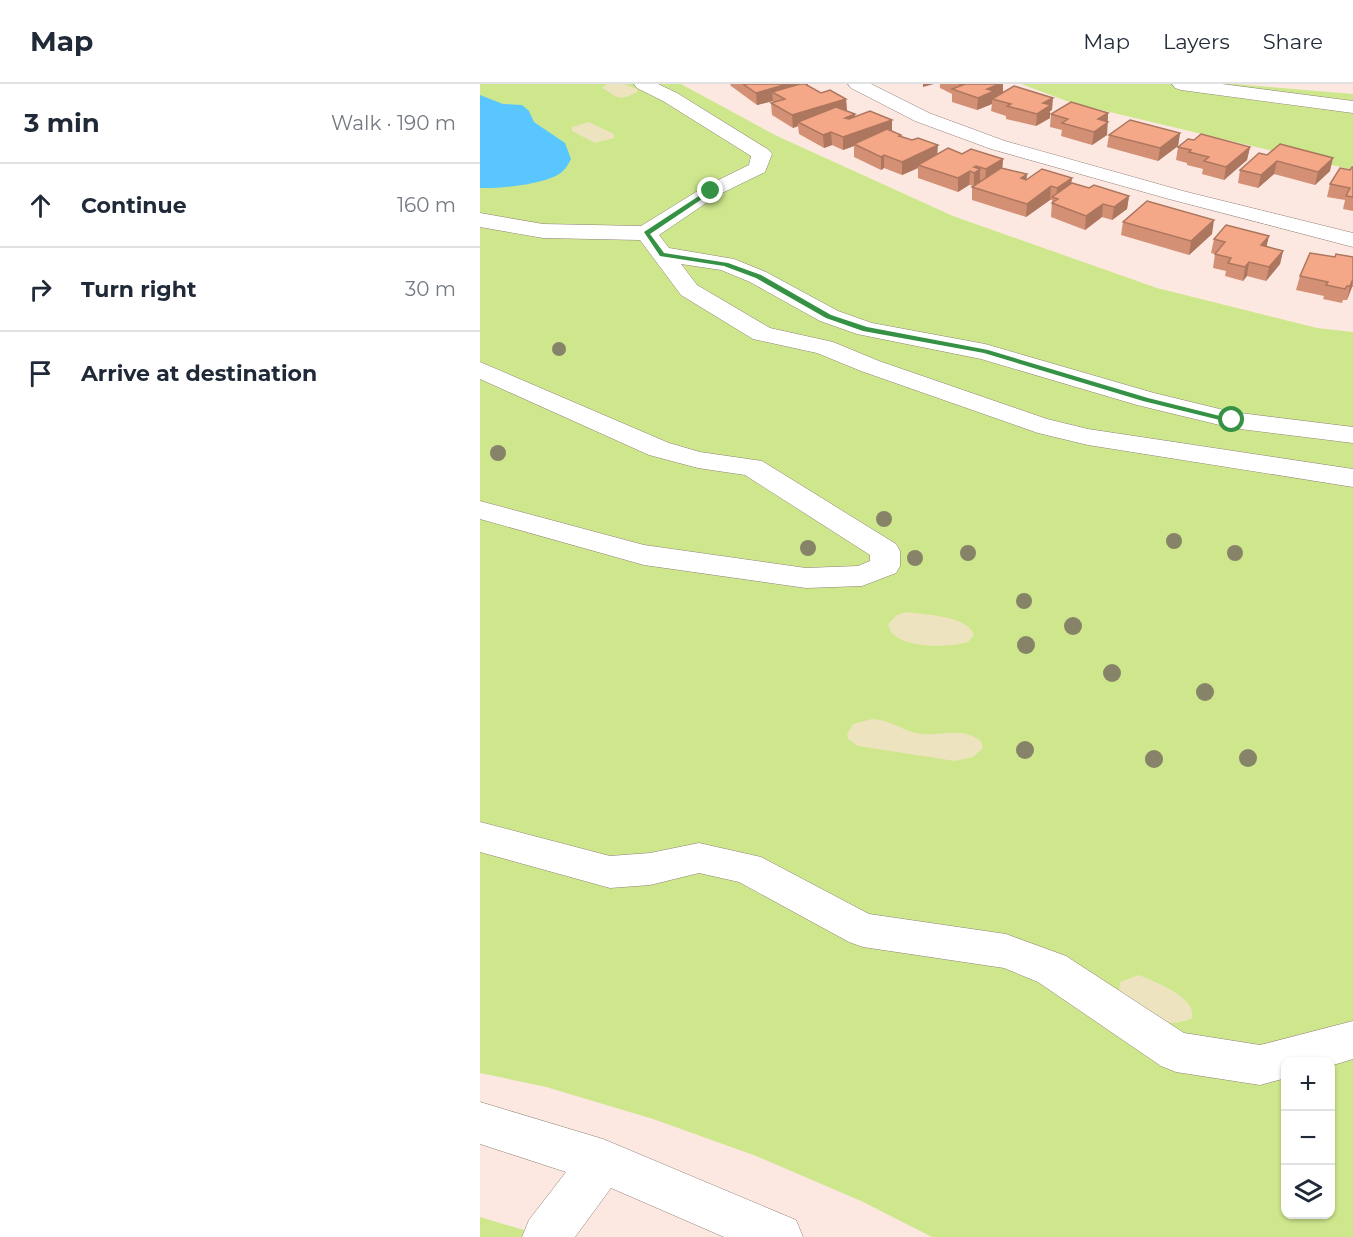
<!DOCTYPE html>
<meta charset="utf-8">
<style>
:root{--surface:#fff;--page:#f2f2f3;--text:#1f2937;--muted:#747a83;--line:#e0e1e3}
body{margin:0;font-family:Montserrat,sans-serif;background:var(--page);color:var(--text)}
.controls{position:absolute;right:18px;bottom:18px;display:grid;overflow:hidden;border-radius:12px;box-shadow:0 2px 4px #0004}
.controls button{width:54px;height:54px;display:grid;place-items:center;padding:0;border:0;border-bottom:2px solid var(--line);background:var(--surface);color:var(--text);font:30px sans-serif}
.stop{position:absolute;width:18px;height:18px;margin:-14px;border:4px solid #359143;border-radius:50%;background:#fff}
.stop.end{background:#359143;border-color:#fff;box-shadow:0 2px 6px #0008}
.list{margin:0;padding:0;list-style:none}
h2{display:flex;justify-content:space-between;align-items:center;height:78px;margin:0;padding:0 24px;font-size:26px}
h2 small{font-size:20px;font-weight:400;color:var(--muted)}
.list li{display:grid;grid-template-columns:39px 1fr auto;gap:18px;align-items:center;box-sizing:border-box;height:84px;padding:0 24px;border-top:2px solid var(--line)}
.list b{display:block;font-size:22px;white-space:nowrap}
.list em{font-size:20px;font-style:normal;color:var(--muted)}
.icon{flex:none;width:33px;height:33px;fill:none;stroke:currentColor;stroke-width:2;stroke-linecap:round;stroke-linejoin:round}
.map{position:relative;flex:none;width:873px;height:1153px;overflow:hidden}
header{display:flex;align-items:center;gap:36px;box-sizing:border-box;height:84px;padding:0 30px;background:var(--surface);border-bottom:2px solid var(--line)}
header strong{font-size:28px}
nav{display:flex;gap:33px;margin-inline-start:auto;font-size:21px}
main{display:flex}
aside{flex:1;background:var(--surface)}
.map>svg:first-child{display:block}
.green{fill:#cee78d;fill-rule:evenodd}
.sand{fill:#ede3be}
.water{fill:#59c6ff}
.lines{fill:none;stroke-linecap:round;stroke-linejoin:round}
.minor-casing{stroke:#918079;stroke-width:1}
.minor{fill:#fff;fill-rule:evenodd}
.tree{fill:#878369}
.wall{fill:#d39075}
.shaded-wall{fill:#ac765f}
.building{fill:#f5a888;stroke:#ac765f;stroke-width:1.5}
.route{fill:#359143}
</style>
<header>
<strong>Map</strong>
<nav><a>Map</a><a>Layers</a><a>Share</a></nav>
</header>
<main>
<aside>
<h2>3 min<small>Walk · 190 m</small></h2>
<ul class="list">
<li><svg class="icon" aria-label="ahead" viewBox="0 0 24 24"><path d="M12 20V5M6 11l6-6 6 6"/></svg><div><b>Continue</b></div><em>160 m</em></li>
<li><svg class="icon" aria-label="right" viewBox="0 0 24 24"><path d="M7 20v-9h11M14 6l5 5-5 5"/></svg><div><b>Turn right</b></div><em>30 m</em></li>
<li><svg class="icon" aria-label="arrive" viewBox="0 0 24 24"><path d="M6 21V4h12l-3 4 3 4H6"/></svg><div><b>Arrive at destination</b></div></li>
</ul>
</aside>
<div class="map">
<svg width="873" height="1153" viewBox="0 0 873 1153">
<rect width="100%" height="100%" fill="#fce8e1"/>
<!-- green -->
<g class="green">
<path d="M 0,0 L 201,0 L 297,52 L 473,132 L 677,204 L 837,244 L 873,248 L 873,1153 L 452,1153 L 381,1117 L 276,1072 L 173,1035 L 66,1003 L 0,989 ZM 806,978 L 850,978 L 850,1130 L 806,1130 Z"/>
<path d="M 541,0 L 755,0 L 873,10 L 873,86 L 592,19 Z"/>
<path d="M 0,1133 L 67,1153 L 0,1153 Z"/>
</g>
<!-- sand -->
<g class="sand">
<path d="M 127,0 L 144,0 L 157,5 L 157,8 C 138,19 137,12 122,4 Z"/>
<path d="M 109,38 L 134,50 L 134,54 L 115,59 L 92,47 L 92,43 Z"/>
<path d="M 426,528 C 444,531 488,531 494,551 L 488,558 C 469,564 412,566 408,540 L 417,531 Z"/>
<path d="M 392,635 C 408,635 420,645 436,649 C 459,654 480,641 501,657 L 503,664 L 493,673 L 475,677 L 378,662 L 368,655 L 367,650 L 373,640 Z"/>
<path d="M 659,891 C 675,898 717,913 712,934 C 682,949 663,925 639,908 L 640,898 Z"/>
</g>
<!-- water -->
<path class="water" d="M 0,11 L 23,20 L 42,21 L 49,27 L 54,38 L 85,59 L 91,75 C 89,79 86,84 83,87 C 70,100 19,105 0,104 Z"/>
<g class="lines">
<!-- minor casing -->
<g class="minor-casing">
<g id="minor">
<path d="M 154,0 L 178,0 L 197,9 L 289,66 L 292,70 L 285,88 L 238,111 L 179,151 L 189,164 L 254,175 L 286,188 L 358,227 L 392,239 L 505,260 L 674,309 L 752,328 L 873,343 L 873,359 L 752,344 L 657,321 L 501,275 L 377,250 L 340,237 L 270,198 L 241,186 L 201,180 L 217,201 L 290,244 L 353,258 L 399,277 L 567,335 L 608,345 L 873,385 L 873,403 L 608,361 L 558,349 L 381,287 L 337,269 L 273,255 L 201,211 L 160,156 L 63,154 L 0,143 L 0,129 L 63,140 L 161,142 L 224,103 L 269,81 L 271,72 L 183,17 L 157,4 Z"/>
<path d="M 368,0 L 391,0 L 449,29 L 525,57 L 703,107 L 873,149 L 873,163 L 689,115 L 511,65 L 435,37 L 371,4 Z"/>
<path d="M 692,0 L 742,0 L 873,17 L 873,29 L 701,6 L 695,4 Z"/>
<path d="M 0,278 L 189,359 L 220,368 L 282,377 L 416,460 L 420,467 L 420,482 L 416,489 L 382,502 L 326,504 L 164,481 L 0,435 L 0,417 L 164,461 L 326,484 L 378,482 L 390,477 L 390,471 L 265,391 L 218,384 L 169,371 L 0,295 Z"/>
<path d="M 0,738 L 130,772 L 170,769 L 219,759 L 281,773 L 389,830 L 526,850 L 586,872 L 704,949 L 780,961 L 873,937 L 873,975 L 850,982 L 850,978 L 806,978 L 806,994 L 780,1001 L 696,988 L 681,982 L 558,898 L 524,884 L 383,863 L 369,858 L 259,798 L 219,789 L 170,801 L 130,804 L 0,768 Z"/>
<path d="M 0,1018 L 123,1055 L 316,1136 L 323,1153 L 244,1153 L 131,1104 L 95,1153 L 42,1153 L 49,1136 L 86,1088 L 0,1060 Z"/>
</g>
</g>
<!-- minor -->
<use href="#minor" class="minor"/>
</g>
<!-- trees -->
<g class="tree">
<circle cx="79" cy="265" r="7"/>
<circle cx="18" cy="369" r="8"/>
<circle cx="404" cy="435" r="8"/>
<circle cx="694" cy="457" r="8"/>
<circle cx="328" cy="464" r="8"/>
<circle cx="488" cy="469" r="8"/>
<circle cx="755" cy="469" r="8"/>
<circle cx="435" cy="474" r="8"/>
<circle cx="544" cy="517" r="8"/>
<circle cx="593" cy="542" r="9"/>
<circle cx="546" cy="561" r="9"/>
<circle cx="632" cy="589" r="9"/>
<circle cx="725" cy="608" r="9"/>
<circle cx="545" cy="666" r="9"/>
<circle cx="768" cy="674" r="9"/>
<circle cx="674" cy="675" r="9"/>
</g>
<!-- wall -->
<g class="wall">
<path d="M 250,0 L 328,0 L 328,2 L 341,9 L 366,15 L 367,27 L 375,30 L 375,33 L 421,51 L 421,52 L 457,70 L 482,70 L 523,75 L 522,84 L 547,96 L 592,94 L 591,99 L 609,104 L 649,112 L 647,125 L 632,136 L 622,133 L 605,146 L 571,133 L 572,116 L 570,116 L 546,133 L 492,116 L 492,103 L 494,102 L 489,101 L 478,108 L 438,94 L 438,84 L 422,91 L 404,84 L 401,86 L 374,73 L 374,62 L 363,66 L 352,61 L 344,64 L 319,50 L 318,42 L 313,44 L 292,31 L 291,19 L 293,18 L 293,17 L 277,21 L 251,2 Z"/>
<path d="M 460,0 L 523,0 L 523,8 L 572,26 L 570,27 L 570,34 L 556,42 L 526,35 L 526,32 L 511,27 L 512,20 L 497,26 L 472,18 L 472,10 L 460,4 Z"/>
<path d="M 628,29 L 627,51 L 612,61 L 581,52 L 582,46 L 570,43 L 571,30 Z"/>
<path d="M 700,49 L 698,62 L 678,77 L 627,63 L 629,51 Z"/>
<path d="M 714,56 L 770,63 L 767,76 L 744,96 L 722,90 L 723,85 L 707,81 L 707,79 L 696,76 L 698,63 Z"/>
<path d="M 779,69 L 850,87 L 835,101 L 794,90 L 778,104 L 758,99 L 760,86 Z"/>
<path d="M 873,83 L 873,127 L 863,125 L 865,116 L 847,113 L 850,100 L 870,86 Z"/>
<path d="M 643,138 L 732,150 L 709,171 L 641,151 Z"/>
<path d="M 734,155 L 786,162 L 803,167 L 800,180 L 786,197 L 767,192 L 763,197 L 745,192 L 746,187 L 733,184 L 735,170 L 731,169 Z"/>
<path d="M 855,173 L 873,173 L 873,203 L 872,203 L 867,216 L 863,216 L 862,219 L 843,215 L 844,212 L 816,206 L 820,192 Z"/>
</g>
<!-- shaded-wall -->
<g class="shaded-wall">
<path d="M 307,0 L 328,0 L 328,6 L 292,8 L 293,17 L 277,21 L 276,9 Z"/>
<path d="M 443,0 L 454,0 L 443,3 Z"/>
<path d="M 519,0 L 523,0 L 523,10 L 512,15 L 512,20 L 497,26 L 498,14 L 507,5 Z"/>
<path d="M 573,14 L 572,26 L 570,27 L 570,34 L 556,42 L 557,30 L 563,19 Z"/>
<path d="M 366,15 L 367,28 L 318,38 L 318,42 L 313,44 L 312,31 Z"/>
<path d="M 628,29 L 627,51 L 612,61 L 614,48 L 618,35 Z"/>
<path d="M 375,30 L 375,43 L 365,34 Z"/>
<path d="M 412,36 L 412,49 L 374,60 L 374,62 L 363,66 L 363,53 Z"/>
<path d="M 351,48 L 352,61 L 344,64 L 343,51 Z"/>
<path d="M 700,49 L 698,62 L 678,77 L 680,64 Z"/>
<path d="M 458,61 L 457,74 L 438,81 L 438,84 L 422,91 L 422,78 Z"/>
<path d="M 770,63 L 767,76 L 744,96 L 746,83 Z"/>
<path d="M 404,71 L 404,84 L 401,86 L 401,73 Z"/>
<path d="M 853,74 L 850,87 L 835,101 L 838,88 Z"/>
<path d="M 523,75 L 522,88 L 505,98 L 506,85 Z"/>
<path d="M 797,77 L 794,90 L 778,104 L 781,91 Z"/>
<path d="M 496,82 L 496,88 L 500,85 L 500,98 L 494,102 L 494,83 Z"/>
<path d="M 490,87 L 489,101 L 478,108 L 478,94 Z"/>
<path d="M 547,90 L 546,103 L 541,94 Z"/>
<path d="M 592,94 L 590,107 L 578,115 L 576,114 L 577,104 Z"/>
<path d="M 571,102 L 570,116 L 546,133 L 547,120 Z"/>
<path d="M 649,112 L 647,125 L 632,136 L 634,123 Z"/>
<path d="M 623,120 L 622,133 L 605,146 L 606,132 Z"/>
<path d="M 734,136 L 732,150 L 709,171 L 711,157 Z"/>
<path d="M 789,152 L 786,165 L 781,161 Z"/>
<path d="M 803,167 L 800,180 L 786,197 L 789,183 Z"/>
<path d="M 769,178 L 767,192 L 763,197 L 765,183 Z"/>
<path d="M 873,195 L 872,203 L 867,216 L 870,202 Z"/>
</g>
<!-- building -->
<g class="building">
<path d="M 263,0 L 307,0 L 276,9 Z"/>
<path d="M 320,0 L 325,0 L 341,9 L 350,6 L 366,15 L 312,31 L 291,19 L 305,15 L 292,8 Z"/>
<path d="M 479,0 L 519,0 L 507,5 L 514,7 L 498,14 L 472,5 L 483,1 Z"/>
<path d="M 534,2 L 573,14 L 563,19 L 571,21 L 557,30 L 527,22 L 531,20 L 512,15 Z"/>
<path d="M 591,18 L 628,29 L 618,35 L 628,38 L 614,48 L 582,39 L 588,35 L 571,30 Z"/>
<path d="M 356,23 L 375,30 L 365,34 L 369,35 L 390,27 L 412,36 L 363,53 L 351,48 L 343,51 L 318,38 Z"/>
<path d="M 650,36 L 700,49 L 680,64 L 629,51 Z"/>
<path d="M 407,45 L 421,51 L 419,52 L 432,56 L 438,54 L 458,61 L 422,78 L 404,71 L 401,73 L 374,60 Z"/>
<path d="M 721,50 L 770,63 L 746,83 L 724,77 L 729,73 L 709,68 L 711,66 L 698,63 L 708,55 L 714,56 Z"/>
<path d="M 800,60 L 853,74 L 838,88 L 797,77 L 781,91 L 760,86 L 779,69 L 787,71 Z"/>
<path d="M 468,64 L 482,70 L 491,65 L 523,75 L 506,85 L 496,82 L 494,83 L 500,85 L 494,89 L 490,87 L 478,94 L 438,81 Z"/>
<path d="M 872,83 L 873,83 L 873,113 L 866,112 L 870,104 L 850,100 L 860,84 L 870,86 Z"/>
<path d="M 521,84 L 547,90 L 541,94 L 546,96 L 562,85 L 592,94 L 577,104 L 571,102 L 547,120 L 492,103 Z"/>
<path d="M 592,99 L 609,104 L 614,101 L 649,112 L 634,123 L 623,120 L 606,132 L 572,119 L 578,115 L 572,113 Z"/>
<path d="M 667,117 L 734,136 L 711,157 L 643,138 Z"/>
<path d="M 746,141 L 789,152 L 781,161 L 803,167 L 789,183 L 769,178 L 765,183 L 748,179 L 751,174 L 735,170 L 745,158 L 734,155 Z"/>
<path d="M 830,169 L 855,173 L 856,170 L 873,173 L 873,195 L 870,202 L 867,202 L 865,205 L 846,201 L 848,198 L 820,192 Z"/>
</g>
<!-- route -->
<path class="route" d="M 228,106 L 234,107 L 170,150 L 184,169 L 248,179 L 281,191 L 351,231 L 387,243 L 508,266 L 668,314 L 756,336 L 752,339 L 663,317 L 504,269 L 383,247 L 346,234 L 276,194 L 244,182 L 180,172 L 164,148 Z"/>
</svg>
<div class="controls">
<button>+</button>
<button>−</button>
<button><svg class="icon" aria-label="layers" viewBox="0 0 24 24"><path d="M12 4l9 5-9 5-9-5zM3 14l9 5 9-5"/></svg></button>
</div>
<div class="stop" style="left:752px;top:336px"></div>
<div class="stop end" style="left:231px;top:107px"></div>
</div>
</main>
